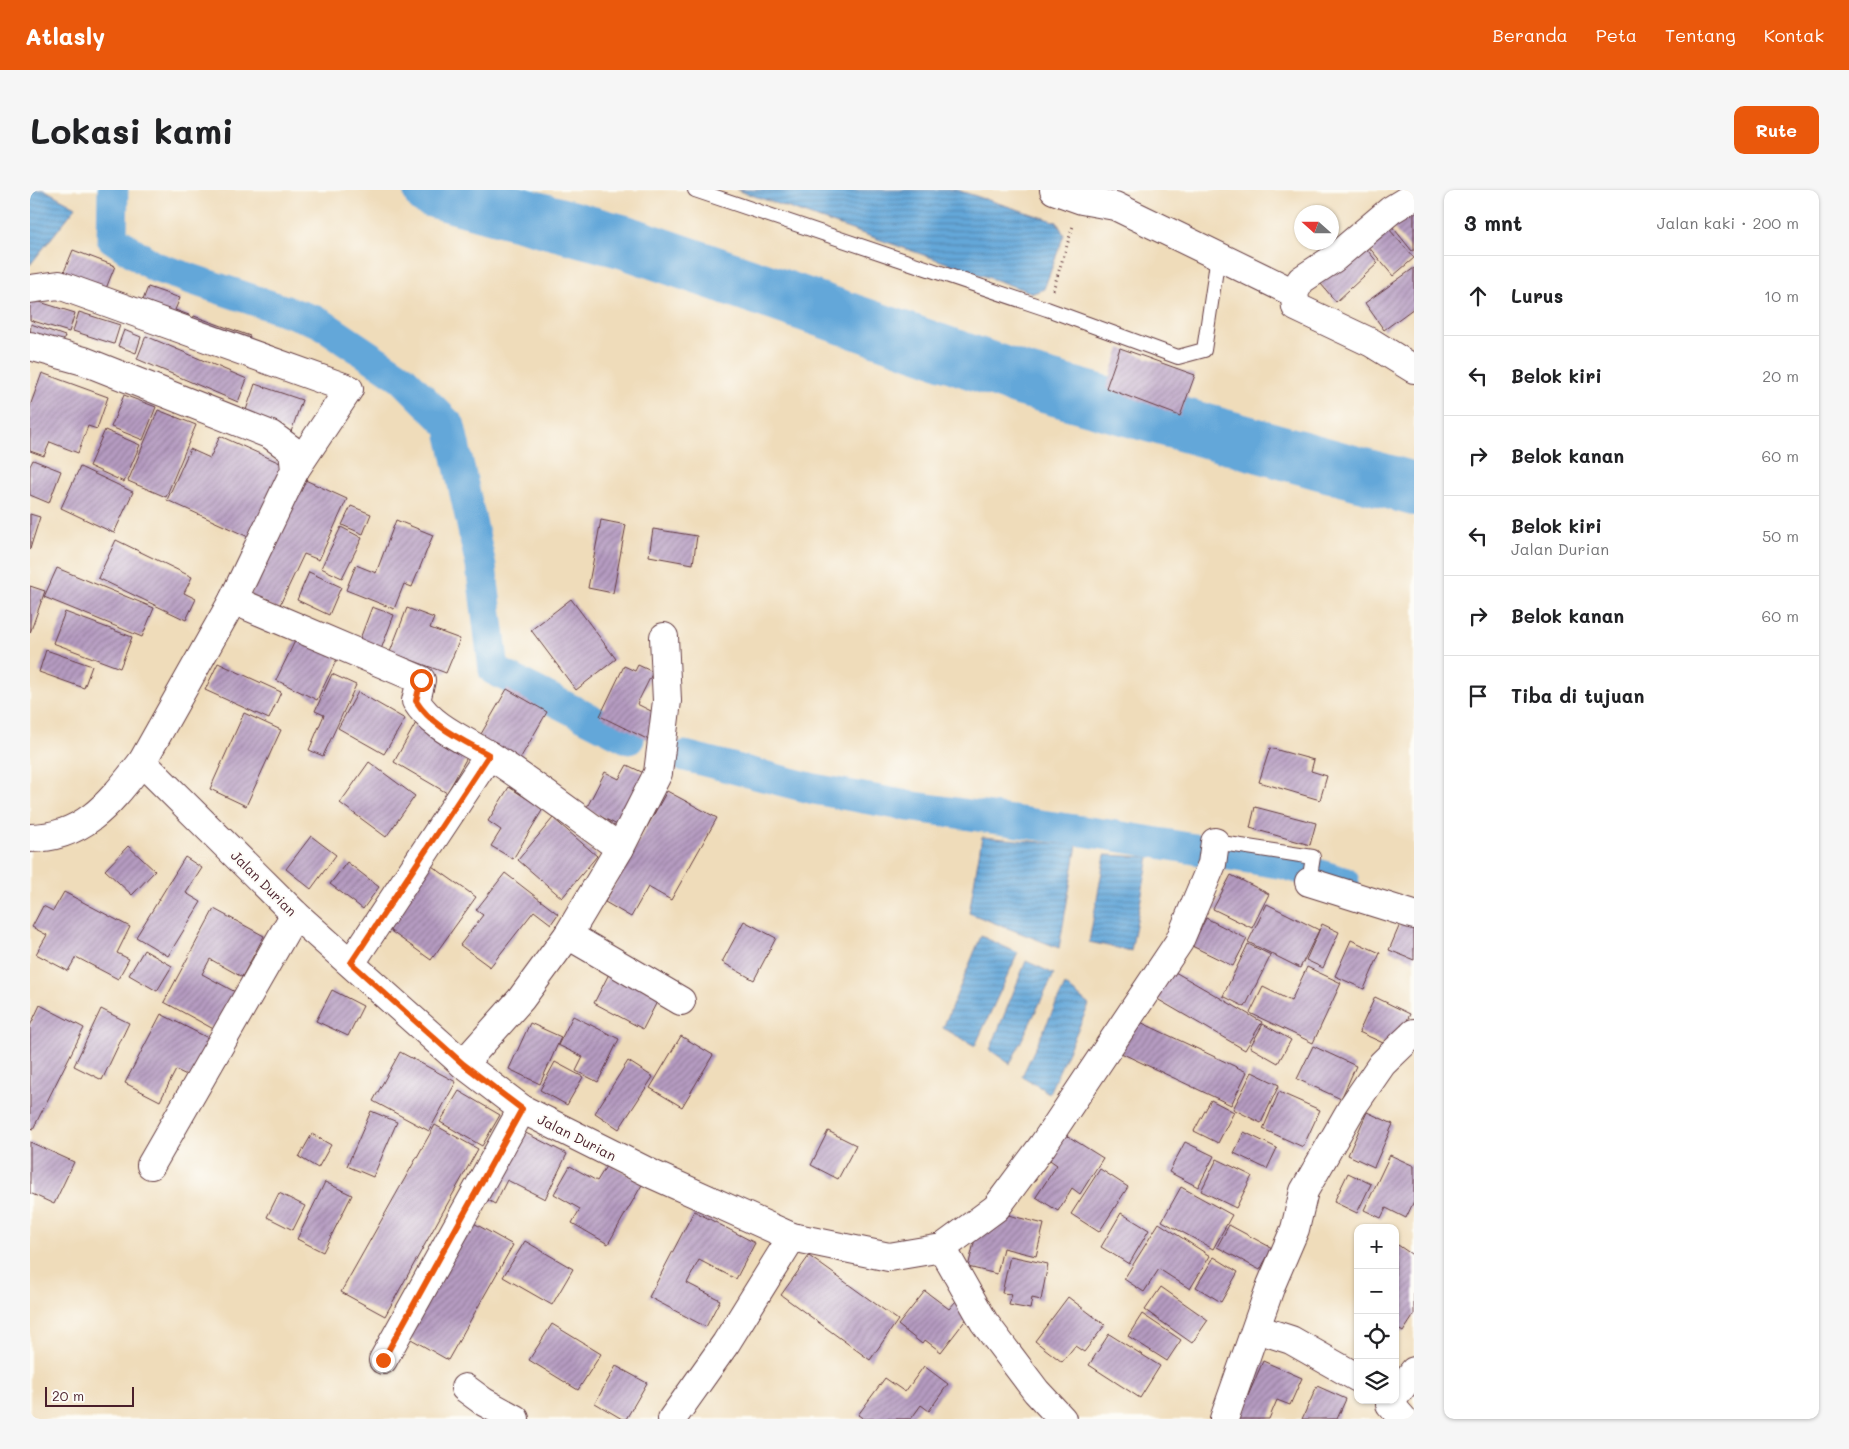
<!DOCTYPE html>
<html lang="id">
<meta charset="utf-8">
<style>
:root{--surface:#fff;--page:#f6f6f6;--text:#202124;--muted:#757577;--line:#e0e0e0;--accent:#ea580c}
body{margin:0;font-family:Mali,sans-serif;background:var(--page);color:var(--text)}
.controls{position:absolute;right:15px;bottom:15px;display:grid;overflow:hidden;border-radius:10px;box-shadow:0 1px 4px #0004}
.controls button{width:45px;height:45px;display:grid;place-items:center;padding:0;border:0;border-bottom:1px solid var(--line);background:var(--surface);color:var(--text);font:25px sans-serif}
.compass{position:absolute;left:1264px;top:15px;width:45px;height:45px;border-radius:50%;background:var(--surface);box-shadow:0 1px 4px #0004;rotate:291deg}
.scale{position:absolute;left:15px;bottom:12px;width:89px;box-sizing:border-box;padding-left:5px;border:2px solid #4a1f2b;border-top:0;font-size:14px;line-height:18px;white-space:nowrap;color:#4a1f2b;-webkit-text-stroke:4px #fdfcf7;paint-order:stroke}
.stop{position:absolute;width:15px;height:15px;margin:-11px;border:4px solid #ea580c;border-radius:50%;background:#fff}
.stop.end{background:#ea580c;border-color:#fff;box-shadow:0 1px 5px #0008}
.list{margin:0;padding:0;list-style:none}
h2{display:flex;justify-content:space-between;align-items:center;height:65px;margin:0;padding:0 20px;font-size:21px}
h2 small{font-size:16px;font-weight:400;color:var(--muted)}
.list li{display:grid;grid-template-columns:32px 1fr auto;gap:15px;align-items:center;box-sizing:border-box;height:80px;padding:0 20px;border-top:1px solid var(--line)}
.list b{display:block;font-size:19px;white-space:nowrap}
.list p{margin:0;font-size:16px;white-space:nowrap;color:var(--muted)}
.list em{font-size:16px;font-style:normal;color:var(--muted)}
.icon{flex:none;width:28px;height:28px;fill:none;stroke:currentColor;stroke-width:2;stroke-linecap:round;stroke-linejoin:round}
.map{position:relative;flex:none;width:1384px;height:1229px;overflow:hidden;border-radius:10px}
header{display:flex;align-items:center;gap:30px;box-sizing:border-box;height:70px;padding:0 25px;background:var(--accent);color:#fff}
header strong{font-size:24px}
nav{display:flex;gap:28px;margin-inline-start:auto;font-size:18px}
.intro{display:flex;align-items:center;justify-content:space-between;box-sizing:border-box;height:120px;padding:0 30px}
h1{margin:0;font-size:35px}
.button{padding:12px 22px;border-radius:10px;background:var(--accent);color:#fff;font-size:18px;font-weight:700}
main{display:flex;gap:30px;padding:0 30px}
aside{flex:1;background:var(--surface);border-radius:10px;box-shadow:0 1px 4px #0004}
.map>svg:first-child{display:block}
.water{fill:url(#water-rules);stroke:#576382}
.lines{fill:none;stroke-linecap:round;stroke-linejoin:round}
.canal{stroke:#64a7d9;stroke-width:31}
.river{stroke:#64a7d9;stroke-width:54}
.building{fill:url(#building-hatch)}
.lane-casing{stroke:#633b40;stroke-width:16}
.street-casing{stroke:#633b40;stroke-width:30}
.path{stroke:#633b40;stroke-width:3;stroke-dasharray:1 4;stroke-linecap:butt}
.lane{stroke:#fff;stroke-width:14}
.street{stroke:#fff;stroke-width:28}
.route{stroke:#ea580c;stroke-width:6}
.labels{text-anchor:middle;dominant-baseline:central;stroke-width:4;stroke-linejoin:round;paint-order:stroke}
.street-label{font-size:14px;fill:#4a1f2b;stroke:#fdfcf7}
</style>
<header>
<strong>Atlasly</strong>
<nav><a>Beranda</a><a>Peta</a><a>Tentang</a><a>Kontak</a></nav>
</header>
<div class="intro"><h1>Lokasi kami</h1><a class="button">Rute</a></div>
<main>
<div class="map">
<svg width="1384" height="1229" viewBox="0 0 1384 1229">
<defs>
<pattern id="water-rules" width="6" height="5" patternUnits="userSpaceOnUse" patternTransform="scale(1.25)"><rect width="6" height="5" fill="#64a7d9"/><path d="M0 2.5h6" fill="none" stroke="#5487b0"/></pattern>
<pattern id="building-hatch" width="6" height="6" patternUnits="userSpaceOnUse" patternTransform="scale(1.25)"><rect width="6" height="6" fill="#b59bc1"/><path d="M-1 1l2-2M0 6l6-6M5 7l2-2" fill="none" stroke="#957e9d"/></pattern>
</defs>
<rect width="100%" height="100%" fill="#fdfcf7"/>
<filter id="ink" filterUnits="userSpaceOnUse"><feTurbulence type="fractalNoise" baseFrequency=".02" numOctaves="2"/><feDisplacementMap in="SourceGraphic" scale="10" xChannelSelector="R" yChannelSelector="G"/><feConvolveMatrix kernelMatrix="1 2 1 2 8 2 1 2 1" color-interpolation-filters="sRGB"/></filter>
<filter id="wash" filterUnits="userSpaceOnUse"><feTurbulence type="fractalNoise" baseFrequency=".0096" numOctaves="4" result="noise"/><feDisplacementMap in="SourceGraphic" scale="20" xChannelSelector="R" yChannelSelector="G"/><feGaussianBlur stdDeviation="1.12" result="paint"/><feColorMatrix in="noise" values="0 0 0 0 0 0 0 0 0 0 0 0 0 0 0 0 0 1.4 0 .05"/><feComposite in="paint" operator="in"/></filter>
<g filter="url(#wash)">
<rect width="100%" height="100%" fill="#efdcba"/>
<!-- water -->
<g class="water">
<path d="M 0,0 L 15,0 L 46,17 L 0,75 Z"/>
<path d="M 707,0 L 927,0 L 1027,32 L 1034,45 L 1014,99 L 1003,103 Z"/>
<path d="M 952,647 L 1047,655 L 1029,758 L 939,723 Z"/>
<path d="M 1075,665 L 1119,667 L 1101,761 L 1059,752 Z"/>
<path d="M 951,746 L 988,763 L 945,856 L 913,838 Z"/>
<path d="M 996,771 L 1024,784 L 980,874 L 960,860 Z"/>
<path d="M 1035,795 L 1059,815 L 1019,903 L 992,886 Z"/>
</g>
<g class="lines">
<!-- canal -->
<g class="canal">
<path d="M 83,0 L 82,48 L 125,77 L 289,132 L 372,188 L 420,236 L 451,376 L 464,480 L 599,549"/>
<path d="M 655,566 L 784,599 L 878,616 L 1080,645 L 1254,674 L 1314,692"/>
</g>
<!-- river -->
<path class="river" d="M 400,0 L 595,52 L 993,190 L 1384,299"/>
</g>
<g id="blocks">
<!-- building -->
<g class="building">
<path d="M 1384,15 L 1384,60 L 1382,61 L 1361,35 Z"/>
<path d="M 1353,32 L 1384,68 L 1363,86 L 1332,49 Z"/>
<path d="M 1329,50 L 1348,73 L 1306,112 L 1286,88 Z"/>
<path d="M 43,60 L 85,76 L 73,106 L 31,89 Z"/>
<path d="M 1384,78 L 1384,118 L 1354,140 L 1335,113 Z"/>
<path d="M 118,97 L 150,108 L 145,120 L 159,125 L 156,135 L 110,118 Z"/>
<path d="M 0,109 L 45,123 L 39,142 L 0,130 Z"/>
<path d="M 49,122 L 90,135 L 84,154 L 43,141 Z"/>
<path d="M 164,126 L 220,146 L 216,155 L 161,136 Z"/>
<path d="M 1,134 L 35,146 L 30,161 L 0,150 Z"/>
<path d="M 94,140 L 111,147 L 106,163 L 88,156 Z"/>
<path d="M 116,146 L 217,189 L 208,212 L 107,169 Z"/>
<path d="M 1090,158 L 1165,185 L 1150,226 L 1076,198 Z"/>
<path d="M 12,183 L 78,207 L 67,239 L 58,236 L 48,263 L 20,252 L 14,266 L 0,261 L 0,216 Z"/>
<path d="M 225,194 L 272,210 L 261,242 L 214,226 Z"/>
<path d="M 94,205 L 126,217 L 113,250 L 81,237 Z"/>
<path d="M 128,220 L 166,235 L 136,307 L 98,291 Z"/>
<path d="M 75,240 L 110,255 L 94,292 L 59,276 Z"/>
<path d="M 190,246 L 259,277 L 225,350 L 137,310 L 160,259 L 180,268 Z"/>
<path d="M 3,270 L 31,281 L 19,313 L 0,305 L 0,276 Z"/>
<path d="M 50,277 L 103,302 L 84,343 L 31,318 Z"/>
<path d="M 273,289 L 317,309 L 289,370 L 274,364 L 248,419 L 220,406 Z"/>
<path d="M 321,316 L 341,324 L 333,344 L 312,335 Z"/>
<path d="M 0,324 L 10,327 L 0,359 Z"/>
<path d="M 366,330 L 403,345 L 382,397 L 374,394 L 364,419 L 316,400 L 326,375 L 346,383 Z"/>
<path d="M 571,330 L 596,335 L 583,403 L 558,398 Z"/>
<path d="M 311,337 L 332,348 L 312,388 L 291,378 Z"/>
<path d="M 623,339 L 667,346 L 663,374 L 619,366 Z"/>
<path d="M 86,350 L 162,387 L 154,403 L 166,409 L 156,430 L 68,388 Z"/>
<path d="M 27,378 L 124,418 L 112,447 L 14,407 Z"/>
<path d="M 279,382 L 311,397 L 299,425 L 267,410 Z"/>
<path d="M 0,396 L 15,401 L 0,443 Z"/>
<path d="M 541,409 L 586,469 L 546,500 L 501,440 Z"/>
<path d="M 342,417 L 364,425 L 350,462 L 328,454 Z"/>
<path d="M 377,418 L 404,428 L 400,438 L 430,449 L 416,483 L 360,462 Z"/>
<path d="M 35,422 L 102,447 L 90,478 L 23,453 Z"/>
<path d="M 267,447 L 308,467 L 287,510 L 246,490 Z"/>
<path d="M 16,460 L 62,476 L 54,498 L 9,482 Z"/>
<path d="M 188,473 L 251,502 L 239,529 L 175,500 Z"/>
<path d="M 608,475 L 623,482 L 607,514 L 631,526 L 619,550 L 570,526 L 594,476 L 605,481 Z"/>
<path d="M 302,484 L 326,495 L 293,566 L 279,560 L 294,525 L 285,521 Z"/>
<path d="M 477,499 L 517,522 L 487,574 L 447,551 Z"/>
<path d="M 328,502 L 375,529 L 354,564 L 308,538 Z"/>
<path d="M 214,523 L 251,540 L 216,616 L 180,599 Z"/>
<path d="M 387,531 L 440,562 L 417,603 L 364,572 Z"/>
<path d="M 1240,558 L 1284,570 L 1281,581 L 1297,586 L 1290,610 L 1229,592 Z"/>
<path d="M 339,572 L 385,606 L 356,647 L 310,613 Z"/>
<path d="M 597,575 L 620,586 L 593,638 L 556,619 L 575,582 L 589,589 Z"/>
<path d="M 479,597 L 513,619 L 483,669 L 461,656 L 471,640 L 458,631 Z"/>
<path d="M 637,601 L 687,628 L 641,710 L 618,697 L 601,727 L 575,712 Z"/>
<path d="M 1225,617 L 1286,633 L 1280,655 L 1220,638 Z"/>
<path d="M 523,628 L 567,666 L 532,708 L 488,670 Z"/>
<path d="M 281,646 L 306,665 L 281,699 L 256,679 Z"/>
<path d="M 98,656 L 125,681 L 102,705 L 75,680 Z"/>
<path d="M 155,667 L 172,678 L 156,703 L 171,712 L 138,766 L 106,747 Z"/>
<path d="M 317,672 L 349,697 L 333,719 L 300,694 Z"/>
<path d="M 399,674 L 446,707 L 401,770 L 355,737 Z"/>
<path d="M 475,683 L 528,724 L 521,734 L 504,721 L 460,777 L 430,755 L 453,725 L 446,720 Z"/>
<path d="M 1201,685 L 1239,704 L 1222,738 L 1183,719 Z"/>
<path d="M 34,702 L 100,737 L 87,763 L 99,769 L 88,789 L 46,767 L 38,781 L 6,764 L 17,745 L 2,737 L 13,716 L 23,721 Z"/>
<path d="M 1237,714 L 1289,740 L 1270,778 L 1218,752 Z"/>
<path d="M 184,719 L 234,746 L 212,787 L 180,769 L 172,784 L 209,804 L 189,842 L 134,812 Z"/>
<path d="M 1374,725 L 1384,729 L 1384,770 L 1359,760 Z"/>
<path d="M 1176,728 L 1217,749 L 1203,776 L 1162,756 Z"/>
<path d="M 714,731 L 746,748 L 724,790 L 692,772 Z"/>
<path d="M 1292,734 L 1309,742 L 1293,778 L 1276,770 Z"/>
<path d="M 1321,750 L 1350,763 L 1334,799 L 1305,786 Z"/>
<path d="M 1218,754 L 1241,765 L 1215,817 L 1193,806 Z"/>
<path d="M 114,760 L 142,776 L 127,801 L 99,785 Z"/>
<path d="M 1277,777 L 1311,793 L 1283,853 L 1220,823 L 1233,797 L 1261,811 Z"/>
<path d="M 1138,778 L 1232,832 L 1215,860 L 1122,806 Z"/>
<path d="M 581,780 L 630,806 L 613,839 L 564,813 Z"/>
<path d="M 302,800 L 333,816 L 318,846 L 286,831 Z"/>
<path d="M 1345,807 L 1380,824 L 1364,858 L 1329,842 Z"/>
<path d="M 10,815 L 54,838 L 3,939 L 0,938 L 0,836 Z"/>
<path d="M 71,819 L 99,833 L 72,890 L 44,876 Z"/>
<path d="M 131,824 L 180,849 L 161,887 L 146,880 L 130,911 L 95,893 Z"/>
<path d="M 543,826 L 589,849 L 568,892 L 546,881 L 553,867 L 528,855 Z"/>
<path d="M 1106,830 L 1217,882 L 1201,915 L 1091,863 Z"/>
<path d="M 500,833 L 531,847 L 510,894 L 479,879 Z"/>
<path d="M 1233,834 L 1261,850 L 1248,873 L 1220,857 Z"/>
<path d="M 651,846 L 683,865 L 652,917 L 620,898 Z"/>
<path d="M 1283,856 L 1326,876 L 1311,909 L 1267,889 Z"/>
<path d="M 370,862 L 426,892 L 399,941 L 343,911 Z"/>
<path d="M 598,871 L 623,887 L 589,939 L 565,923 Z"/>
<path d="M 525,872 L 553,887 L 537,915 L 510,900 Z"/>
<path d="M 1222,882 L 1249,895 L 1231,933 L 1203,919 Z"/>
<path d="M 429,901 L 470,925 L 452,956 L 410,932 Z"/>
<path d="M 1249,902 L 1290,920 L 1273,957 L 1233,939 Z"/>
<path d="M 1181,910 L 1204,922 L 1188,953 L 1164,941 Z"/>
<path d="M 341,921 L 367,932 L 343,987 L 317,976 Z"/>
<path d="M 1337,922 L 1363,934 L 1344,977 L 1318,965 Z"/>
<path d="M 405,935 L 448,959 L 355,1126 L 311,1102 Z"/>
<path d="M 484,937 L 537,964 L 515,1009 L 477,990 L 465,1014 L 450,1006 Z"/>
<path d="M 798,941 L 826,955 L 808,989 L 781,975 Z"/>
<path d="M 1214,942 L 1247,958 L 1237,979 L 1204,963 Z"/>
<path d="M 1033,943 L 1073,968 L 1050,1004 L 1042,998 L 1028,1021 L 1006,1007 L 1027,975 L 1017,968 Z"/>
<path d="M 282,944 L 301,955 L 288,978 L 269,967 Z"/>
<path d="M 0,952 L 44,972 L 24,1014 L 0,1003 Z"/>
<path d="M 1155,952 L 1184,966 L 1168,997 L 1139,982 Z"/>
<path d="M 1360,965 L 1384,976 L 1384,1011 L 1376,1028 L 1356,1018 L 1351,1028 L 1334,1020 Z"/>
<path d="M 1187,969 L 1222,986 L 1206,1018 L 1171,1001 Z"/>
<path d="M 578,973 L 613,993 L 578,1054 L 542,1033 L 550,1019 L 524,1004 L 540,976 L 567,991 Z"/>
<path d="M 1070,979 L 1098,997 L 1069,1042 L 1041,1024 Z"/>
<path d="M 1318,983 L 1341,994 L 1327,1023 L 1304,1012 Z"/>
<path d="M 295,992 L 322,1005 L 293,1062 L 267,1049 Z"/>
<path d="M 1151,997 L 1202,1025 L 1183,1059 L 1132,1031 Z"/>
<path d="M 249,1003 L 275,1016 L 263,1040 L 237,1027 Z"/>
<path d="M 664,1021 L 725,1053 L 706,1089 L 669,1070 L 657,1093 L 690,1110 L 676,1137 L 619,1107 Z"/>
<path d="M 966,1022 L 1014,1034 L 1006,1066 L 973,1058 L 967,1084 L 938,1077 L 949,1033 Z"/>
<path d="M 1091,1023 L 1119,1040 L 1099,1074 L 1071,1057 Z"/>
<path d="M 440,1031 L 483,1055 L 418,1170 L 374,1145 Z"/>
<path d="M 1129,1033 L 1180,1066 L 1160,1099 L 1129,1079 L 1114,1102 L 1094,1089 Z"/>
<path d="M 1199,1035 L 1242,1058 L 1230,1080 L 1187,1057 Z"/>
<path d="M 495,1051 L 543,1079 L 522,1115 L 473,1087 Z"/>
<path d="M 1368,1055 L 1384,1066 L 1384,1125 L 1373,1142 L 1365,1137 L 1365,1059 Z"/>
<path d="M 779,1066 L 868,1130 L 840,1170 L 751,1105 Z"/>
<path d="M 980,1066 L 1018,1074 L 1011,1110 L 1002,1108 L 1000,1119 L 979,1115 L 982,1104 L 972,1103 Z"/>
<path d="M 1184,1067 L 1208,1082 L 1191,1112 L 1166,1097 Z"/>
<path d="M 1131,1097 L 1178,1130 L 1162,1153 L 1115,1120 Z"/>
<path d="M 895,1101 L 919,1119 L 926,1111 L 941,1123 L 911,1162 L 895,1150 L 892,1154 L 868,1135 Z"/>
<path d="M 1038,1107 L 1075,1135 L 1054,1162 L 1045,1156 L 1032,1172 L 1005,1151 Z"/>
<path d="M 1112,1124 L 1151,1150 L 1137,1171 L 1098,1146 Z"/>
<path d="M 522,1134 L 571,1164 L 548,1200 L 499,1170 Z"/>
<path d="M 1079,1144 L 1130,1176 L 1110,1208 L 1059,1175 Z"/>
<path d="M 1233,1171 L 1272,1188 L 1260,1215 L 1247,1210 L 1239,1229 L 1208,1229 Z"/>
<path d="M 586,1176 L 617,1193 L 596,1229 L 592,1229 L 565,1213 Z"/>
<path d="M 894,1176 L 918,1194 L 899,1221 L 891,1215 L 881,1229 L 834,1229 L 828,1225 L 855,1188 L 875,1202 Z"/>
<path d="M 1287,1196 L 1316,1209 L 1307,1229 L 1272,1229 Z"/>
</g>
</g>
</g>
<g filter="url(#ink)">
<use href="#blocks" fill-opacity="0" stroke="#633b40" stroke-width="1"/>
<g class="lines">
<!-- lane casing -->
<g class="lane-casing">
<g id="lane">
<path d="M 665,0 L 1017,119 L 1148,167 L 1174,160 L 1188,66"/>
<path d="M 1185,652 L 1283,667 L 1279,692"/>
</g>
</g>
<!-- street casing -->
<g class="street-casing">
<g id="street">
<path d="M 1024,0 L 1052,10 L 1085,16 L 1264,103"/>
<path d="M 1384,6 L 1361,20 L 1303,69 L 1271,90 L 1264,103 L 1266,117 L 1342,153 L 1384,179"/>
<path d="M 0,99 L 29,95 L 319,199 L 265,280"/>
<path d="M 0,156 L 54,171 L 241,245 L 263,261 L 265,280 L 203,410 L 112,572"/>
<path d="M 203,410 L 391,490 L 386,511 C 402,537 433,549 459,565 C 504,594 546,627 590,658 L 538,745 L 491,809 L 433,874"/>
<path d="M 0,648 C 55,648 81,611 112,572 L 265,724 L 433,874 L 492,919 L 624,985 L 762,1047 L 859,1067 L 912,1058 L 966,1018 L 1013,955 L 1149,752 L 1182,674 L 1185,652"/>
<path d="M 590,658 L 628,583 L 637,511 L 634,447"/>
<path d="M 1279,692 L 1384,725"/>
<path d="M 538,745 L 651,811"/>
<path d="M 321,773 L 459,565"/>
<path d="M 121,975 L 265,724"/>
<path d="M 912,1058 L 954,1132 L 1006,1201 L 1032,1229"/>
<path d="M 1227,1139 L 1261,1150 L 1328,1188"/>
<path d="M 353,1170 L 492,919"/>
<path d="M 435,1198 L 454,1212 L 485,1229"/>
<path d="M 1365,1206 L 1384,1181"/>
<path d="M 1360,1214 L 1373,1229"/>
<path d="M 642,1229 L 696,1153 L 762,1047"/>
<path d="M 1194,1229 L 1241,1095 L 1265,1039 L 1274,1001 L 1323,916 L 1352,874 L 1384,843"/>
</g>
</g>
<!-- path -->
<path class="path" d="M 1023,100 L 1043,36"/>
<!-- lane -->
<use href="#lane" class="lane"/>
<!-- street -->
<use href="#street" class="street"/>
</g>
</g>
<g class="lines" filter="url(#ink)">
<!-- route -->
<path class="route" d="M 353,1170 L 492,919 L 433,874 L 321,773 L 459,565 C 433,550 402,537 386,511 L 391,490"/>
</g>
<g class="labels">
<!-- street labels -->
<g class="street-label">
<text transform="translate(234 693) rotate(45)">Jalan Durian</text>
<text transform="translate(547 947) rotate(27)">Jalan Durian</text>
</g>
</g>
</svg>
<div class="controls">
<button>+</button>
<button>−</button>
<button><svg class="icon" aria-label="locate" viewBox="0 0 24 24"><circle cx="12" cy="12" r="6"/><path d="M12 2v4M12 18v4M2 12h4M18 12h4"/></svg></button>
<button><svg class="icon" aria-label="layers" viewBox="0 0 24 24"><path d="M12 4l9 5-9 5-9-5zM3 14l9 5 9-5"/></svg></button>
</div>
<svg class="compass" viewBox="-18 -18 36 36"><path d="M0-13l5 13h-10z" fill="#e53935"/><path d="M0 13l5-13h-10z" fill="#757577"/></svg>
<div class="scale">20 m</div>
<div class="stop" style="left:391px;top:490px"></div>
<div class="stop end" style="left:353px;top:1170px"></div>
</div>
<aside>
<h2>3 mnt<small>Jalan kaki · 200 m</small></h2>
<ul class="list">
<li><svg class="icon" aria-label="ahead" viewBox="0 0 24 24"><path d="M12 20V5M6 11l6-6 6 6"/></svg><div><b>Lurus</b></div><em>10 m</em></li>
<li><svg class="icon" aria-label="left" viewBox="0 0 24 24"><path d="M17 20v-9H6M10 6l-5 5 5 5"/></svg><div><b>Belok kiri</b></div><em>20 m</em></li>
<li><svg class="icon" aria-label="right" viewBox="0 0 24 24"><path d="M7 20v-9h11M14 6l5 5-5 5"/></svg><div><b>Belok kanan</b></div><em>60 m</em></li>
<li><svg class="icon" aria-label="left" viewBox="0 0 24 24"><path d="M17 20v-9H6M10 6l-5 5 5 5"/></svg><div><b>Belok kiri</b><p>Jalan Durian</p></div><em>50 m</em></li>
<li><svg class="icon" aria-label="right" viewBox="0 0 24 24"><path d="M7 20v-9h11M14 6l5 5-5 5"/></svg><div><b>Belok kanan</b></div><em>60 m</em></li>
<li><svg class="icon" aria-label="arrive" viewBox="0 0 24 24"><path d="M6 21V4h12l-3 4 3 4H6"/></svg><div><b>Tiba di tujuan</b></div></li>
</ul>
</aside>
</main>
